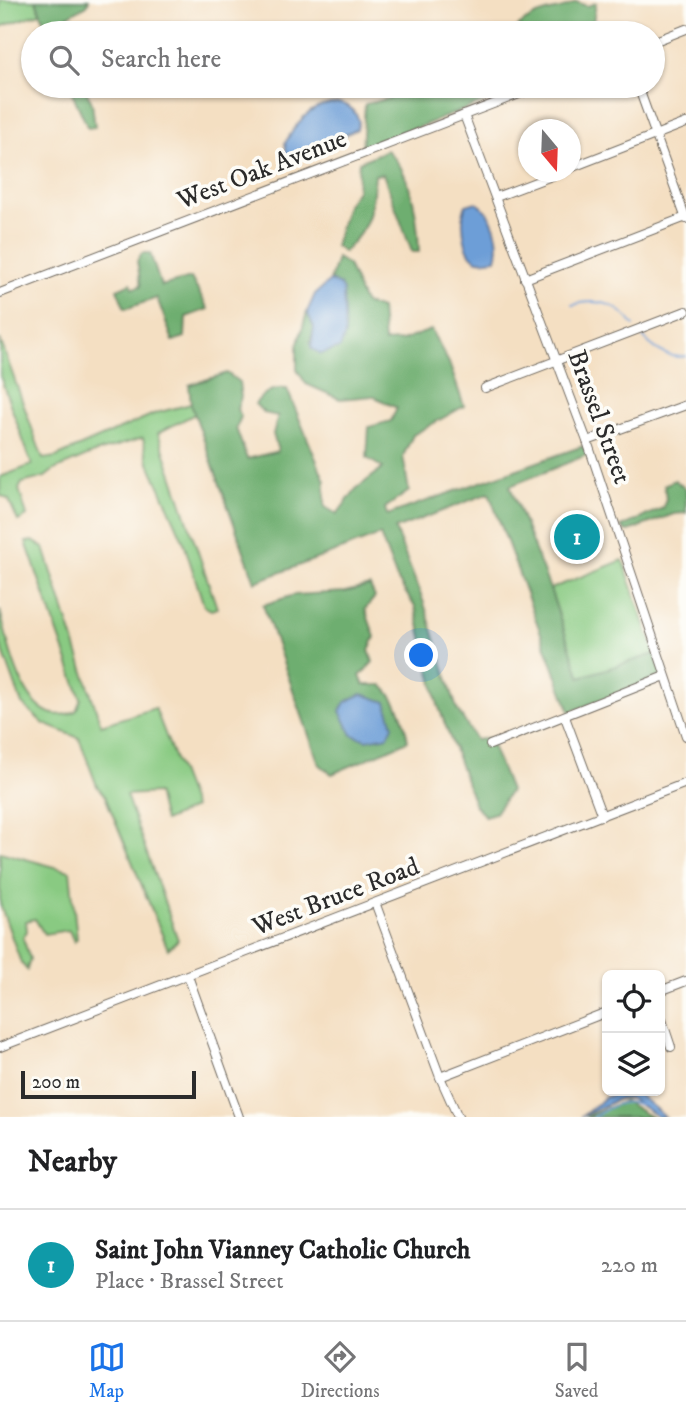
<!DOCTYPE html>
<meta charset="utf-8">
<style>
:root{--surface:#fff;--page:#f6f6f6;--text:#202124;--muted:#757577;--line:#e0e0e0;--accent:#1a73e8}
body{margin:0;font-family:"IM FELL DW Pica",serif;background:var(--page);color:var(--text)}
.controls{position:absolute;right:21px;bottom:21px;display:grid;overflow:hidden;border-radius:10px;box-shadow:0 2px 5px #0004}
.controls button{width:63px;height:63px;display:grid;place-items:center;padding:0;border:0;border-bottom:2px solid var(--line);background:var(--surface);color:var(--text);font:35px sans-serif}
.compass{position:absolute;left:518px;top:119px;width:63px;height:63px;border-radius:50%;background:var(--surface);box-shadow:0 2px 5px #0004;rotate:161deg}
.scale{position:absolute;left:21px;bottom:18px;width:175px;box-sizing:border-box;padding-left:7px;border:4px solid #2b2b2b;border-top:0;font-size:19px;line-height:24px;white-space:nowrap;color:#2b2b2b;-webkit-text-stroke:5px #fdfcf7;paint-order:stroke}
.you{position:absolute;left:422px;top:656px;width:24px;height:24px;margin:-18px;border:5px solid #fff;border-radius:50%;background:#1a73e8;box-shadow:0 0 0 10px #1a73e833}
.badge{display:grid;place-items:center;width:46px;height:46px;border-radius:50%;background:var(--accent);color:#fff;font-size:23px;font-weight:700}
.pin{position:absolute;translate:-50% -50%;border:4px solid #fff;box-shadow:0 2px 7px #0006}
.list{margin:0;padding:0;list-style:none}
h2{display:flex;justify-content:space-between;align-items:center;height:91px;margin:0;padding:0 28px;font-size:30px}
h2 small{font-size:23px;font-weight:400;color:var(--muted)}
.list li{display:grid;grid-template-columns:46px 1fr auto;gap:21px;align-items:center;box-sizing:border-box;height:112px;padding:0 28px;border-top:2px solid var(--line)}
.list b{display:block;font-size:26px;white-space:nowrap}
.list p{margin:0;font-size:23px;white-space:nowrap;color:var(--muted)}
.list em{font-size:23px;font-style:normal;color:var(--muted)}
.icon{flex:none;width:38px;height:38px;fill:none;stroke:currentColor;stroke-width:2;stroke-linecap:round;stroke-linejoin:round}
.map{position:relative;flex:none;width:686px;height:1117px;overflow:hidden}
.search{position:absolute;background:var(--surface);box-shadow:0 2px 5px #0004;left:21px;right:21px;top:21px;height:77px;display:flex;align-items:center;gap:18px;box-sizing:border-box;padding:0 24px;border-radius:38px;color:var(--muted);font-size:26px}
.sheet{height:203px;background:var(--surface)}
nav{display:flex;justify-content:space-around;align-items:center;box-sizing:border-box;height:98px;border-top:2px solid var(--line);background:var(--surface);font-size:19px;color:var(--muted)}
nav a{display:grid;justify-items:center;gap:4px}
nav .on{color:var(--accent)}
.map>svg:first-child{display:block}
.green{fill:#89ca82;stroke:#5a7a56;stroke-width:2}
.forest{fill:#6eae70;stroke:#4c6c4e;stroke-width:2}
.water{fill:#6d9ed7;stroke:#4c6481;stroke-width:2}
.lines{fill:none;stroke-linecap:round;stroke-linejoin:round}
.stream{stroke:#6d9ed7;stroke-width:2}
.minor-casing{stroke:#716a60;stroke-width:10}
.minor{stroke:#fff;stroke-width:8}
.labels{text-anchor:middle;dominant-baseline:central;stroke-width:7;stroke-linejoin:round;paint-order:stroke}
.street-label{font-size:26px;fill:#2b2b2b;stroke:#fdfcf7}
</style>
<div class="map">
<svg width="686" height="1117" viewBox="0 0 686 1117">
<rect width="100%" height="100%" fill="#fdfcf7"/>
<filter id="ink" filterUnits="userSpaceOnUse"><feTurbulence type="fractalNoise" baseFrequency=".0143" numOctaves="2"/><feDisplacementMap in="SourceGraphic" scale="14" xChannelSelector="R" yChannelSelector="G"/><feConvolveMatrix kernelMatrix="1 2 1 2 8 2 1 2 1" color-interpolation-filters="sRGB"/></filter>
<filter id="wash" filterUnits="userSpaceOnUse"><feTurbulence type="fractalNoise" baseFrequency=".00686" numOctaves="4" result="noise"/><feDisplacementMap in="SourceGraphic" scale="28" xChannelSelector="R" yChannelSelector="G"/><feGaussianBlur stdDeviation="1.57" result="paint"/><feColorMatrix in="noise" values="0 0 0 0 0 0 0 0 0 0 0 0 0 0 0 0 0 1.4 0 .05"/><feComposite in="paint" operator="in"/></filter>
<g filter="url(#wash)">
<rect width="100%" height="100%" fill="#f4dfc2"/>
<!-- green -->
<g class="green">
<path d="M 0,0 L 36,0 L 40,13 L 0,27 Z"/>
<path d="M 0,339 L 43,459 L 56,457 L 156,413 L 191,404 L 195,414 L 158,433 L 217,608 L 211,610 L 204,606 L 183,540 L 148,461 L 143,438 L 94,453 L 54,470 L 45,477 L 22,483 L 19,489 L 27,516 L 18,521 L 9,500 L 0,495 L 0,477 L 32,465 L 0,376 Z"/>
<path d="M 33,541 L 44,548 L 101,725 L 155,708 L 194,808 L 164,821 L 157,793 L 126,795 L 178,940 L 168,949 L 105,796 L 97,786 L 79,738 L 44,724 L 22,704 L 0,643 L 0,610 C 9,646 25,734 76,711 L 81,699 L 26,542 Z"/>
<path d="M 623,560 L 655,654 L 580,678 L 550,589 Z"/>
<path d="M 0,852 L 70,871 L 77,939 L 74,942 L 69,930 L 44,934 L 35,919 L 26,921 L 27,931 L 23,938 L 30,959 L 27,970 L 21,963 L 0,904 Z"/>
</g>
<!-- forest -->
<g class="forest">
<path d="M 36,0 L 89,0 L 87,5 L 66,17 L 68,33 L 48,33 Z"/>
<path d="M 576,2 L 587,6 L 596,3 L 593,23 L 601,33 L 516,33 L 518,26 C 525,21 534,15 543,13 C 557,8 562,11 576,2 Z"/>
<path d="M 69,86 L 84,86 L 92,103 L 95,127 L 88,128 Z"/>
<path d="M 423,86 L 525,86 L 362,149 L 365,104 L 417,92 Z"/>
<path d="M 387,150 C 413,173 418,219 419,252 L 412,252 L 383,174 L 375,175 C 371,212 372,224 344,252 L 335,246 L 347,205 L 357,190 L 359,162 Z"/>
<path d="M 142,253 L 150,253 L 161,286 L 191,278 L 208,309 L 186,317 L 185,337 L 173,341 L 157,298 L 125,309 L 117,289 L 131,283 L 133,288 L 141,286 L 137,261 Z"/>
<path d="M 337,258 L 348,265 L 364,303 L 381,309 L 384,342 L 401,341 L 431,330 L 449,363 L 464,406 L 413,435 L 403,456 L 409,491 L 385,508 L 387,515 L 583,446 L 587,455 L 510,486 L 550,589 L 580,677 L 655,654 L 662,676 L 570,712 L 489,493 L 395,529 L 424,603 L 457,709 L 476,740 L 489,738 L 510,791 L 495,813 L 485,816 L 475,806 L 438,705 L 415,607 L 397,579 L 380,535 L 255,582 L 191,404 L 189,385 L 227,373 L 239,382 L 241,397 L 237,409 L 241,417 L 236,428 L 247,459 L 278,451 L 273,434 L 278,416 L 264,413 L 255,404 C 264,392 272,388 287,389 L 325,481 L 325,507 L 337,514 L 356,489 L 383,468 L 367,458 L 369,427 L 391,421 L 397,408 L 373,396 L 340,399 L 306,384 L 297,370 L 297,347 L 307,312 L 314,327 L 310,343 L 340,285 L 330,281 Z"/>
<path d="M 675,480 L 686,489 L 686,513 L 674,514 L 626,532 L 621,527 L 663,508 L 666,499 L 664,485 Z"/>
<path d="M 370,586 L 375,597 L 365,609 L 375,637 L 369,650 L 373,662 L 360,676 L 364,685 L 382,685 C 399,701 404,719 408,741 L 332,774 L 319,764 L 263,605 L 294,595 L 345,592 Z"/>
<path d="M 624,1101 L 651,1117 L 586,1117 Z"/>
</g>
<!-- water -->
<g class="water">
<path d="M 339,103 C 349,104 356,112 359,121 L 357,129 L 295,159 L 287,157 L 285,143 C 298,121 311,103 339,103 Z"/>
<path d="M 476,202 C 493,212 502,241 496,259 C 489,259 480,263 474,258 C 463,250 460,216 466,205 Z"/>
<path d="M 330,281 L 340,285 L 343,290 L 345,335 L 340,348 L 321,354 L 311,348 L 314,327 L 307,312 L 315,294 Z"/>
<path d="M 362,694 L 386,702 L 393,726 L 388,736 L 367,740 L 352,735 L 340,711 L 345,702 Z"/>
<path d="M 627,1091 L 639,1095 L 665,1117 L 658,1117 L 629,1098 L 618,1099 L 581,1117 L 606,1097 Z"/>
</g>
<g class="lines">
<!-- stream -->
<g class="stream">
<path d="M 572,305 C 598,298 617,302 634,326"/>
<path d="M 641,334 C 650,347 669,360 686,356"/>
<path d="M 594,1117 C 607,1108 624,1097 640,1105"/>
</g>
</g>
</g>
<g filter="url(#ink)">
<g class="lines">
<!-- minor casing -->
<g class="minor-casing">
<g id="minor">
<path d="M 653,42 L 686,29"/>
<path d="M 638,86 L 686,219"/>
<path d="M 464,115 L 587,441 L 686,736"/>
<path d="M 570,168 L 686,123"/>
<path d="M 496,197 L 562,172"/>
<path d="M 525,279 L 686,217"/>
<path d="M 0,293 L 540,86"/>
<path d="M 485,388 L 686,311"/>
<path d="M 587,441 L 686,405"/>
<path d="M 565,717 L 602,816"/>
<path d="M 490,745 L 665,676"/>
<path d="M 376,905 L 440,1077 L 458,1117"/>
<path d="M 188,976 L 239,1117"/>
<path d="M 660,991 L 686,981"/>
<path d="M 660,1014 L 671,1047"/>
<path d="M 0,1047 L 686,783"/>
<path d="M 440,1077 L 607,1012"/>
</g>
</g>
<!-- minor -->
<use href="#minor" class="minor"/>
</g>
</g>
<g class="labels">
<!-- street labels -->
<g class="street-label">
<text transform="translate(262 170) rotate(-21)">West Oak Avenue</text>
<text transform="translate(599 417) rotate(70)">Brassel Street</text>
<text transform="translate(336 897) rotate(-21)">West Bruce Road</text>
</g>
</g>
</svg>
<div class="controls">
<button><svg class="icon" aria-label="locate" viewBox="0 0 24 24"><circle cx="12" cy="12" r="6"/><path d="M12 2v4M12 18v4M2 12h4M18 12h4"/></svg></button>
<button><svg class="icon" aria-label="layers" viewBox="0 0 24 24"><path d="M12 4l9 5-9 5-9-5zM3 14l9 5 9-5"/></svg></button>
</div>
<svg class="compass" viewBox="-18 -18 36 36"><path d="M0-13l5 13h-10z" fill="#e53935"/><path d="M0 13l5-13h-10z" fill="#757577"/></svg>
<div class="scale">200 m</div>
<div class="you"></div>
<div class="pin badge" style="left:577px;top:537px;background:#0f9aa8">1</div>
<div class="search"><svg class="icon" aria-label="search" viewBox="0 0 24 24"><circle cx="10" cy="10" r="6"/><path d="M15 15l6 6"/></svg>Search here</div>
</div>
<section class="sheet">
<h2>Nearby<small></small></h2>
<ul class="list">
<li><span class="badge" style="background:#0f9aa8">1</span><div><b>Saint John Vianney Catholic Church</b><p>Place · Brassel Street</p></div><em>220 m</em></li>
</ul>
</section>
<nav>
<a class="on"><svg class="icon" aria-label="map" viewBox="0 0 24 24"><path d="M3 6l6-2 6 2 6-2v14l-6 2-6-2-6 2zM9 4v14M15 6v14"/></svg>Map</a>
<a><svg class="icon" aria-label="directions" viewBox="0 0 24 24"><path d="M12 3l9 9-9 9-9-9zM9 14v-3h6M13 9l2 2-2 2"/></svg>Directions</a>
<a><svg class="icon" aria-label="saved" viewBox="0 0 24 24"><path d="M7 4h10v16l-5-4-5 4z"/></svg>Saved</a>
</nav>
